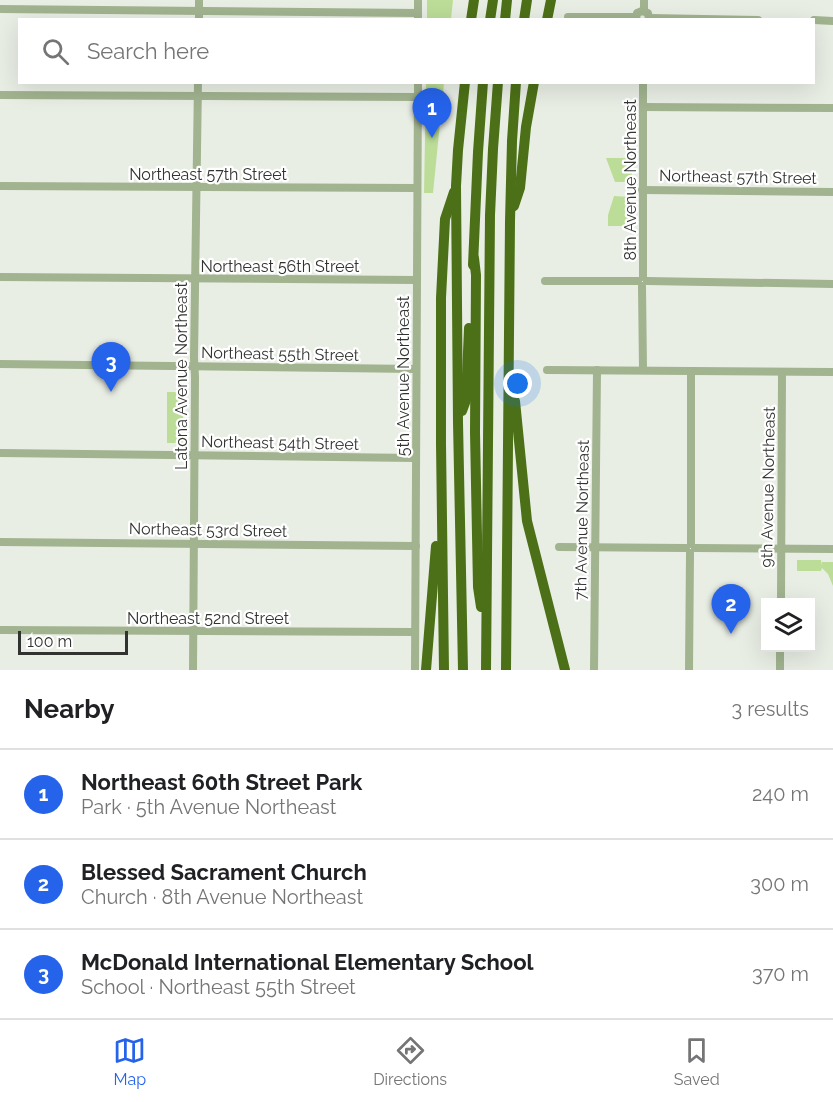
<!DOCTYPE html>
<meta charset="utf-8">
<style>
:root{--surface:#fff;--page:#f6f6f6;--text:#202124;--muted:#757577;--line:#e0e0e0;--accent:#2563eb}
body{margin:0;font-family:Raleway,sans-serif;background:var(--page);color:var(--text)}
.controls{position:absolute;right:18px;bottom:18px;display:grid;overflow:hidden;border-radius:0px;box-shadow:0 6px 24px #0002}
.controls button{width:54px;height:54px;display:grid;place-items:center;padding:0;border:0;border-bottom:2px solid var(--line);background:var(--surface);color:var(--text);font:30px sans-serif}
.scale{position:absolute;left:18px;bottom:15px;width:110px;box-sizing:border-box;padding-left:6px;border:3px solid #313330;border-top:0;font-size:16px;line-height:21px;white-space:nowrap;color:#313330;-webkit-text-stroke:4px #fff;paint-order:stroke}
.you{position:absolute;left:518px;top:384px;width:21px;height:21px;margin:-15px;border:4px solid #fff;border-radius:50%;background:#1a73e8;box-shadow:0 0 0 9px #1a73e833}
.badge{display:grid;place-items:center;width:39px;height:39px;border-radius:50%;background:var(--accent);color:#fff;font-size:20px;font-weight:700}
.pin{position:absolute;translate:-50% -50px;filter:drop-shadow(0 2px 3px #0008)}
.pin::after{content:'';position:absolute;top:32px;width:21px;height:18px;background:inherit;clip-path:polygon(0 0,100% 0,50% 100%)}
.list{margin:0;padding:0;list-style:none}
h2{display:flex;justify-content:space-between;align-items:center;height:78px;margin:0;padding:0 24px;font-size:26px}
h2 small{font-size:20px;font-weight:400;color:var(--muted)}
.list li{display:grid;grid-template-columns:39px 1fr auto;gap:18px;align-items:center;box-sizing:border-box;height:90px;padding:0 24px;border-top:2px solid var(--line)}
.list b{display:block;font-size:22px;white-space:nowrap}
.list p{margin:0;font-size:20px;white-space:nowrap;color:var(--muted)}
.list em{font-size:20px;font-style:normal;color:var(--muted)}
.icon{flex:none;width:33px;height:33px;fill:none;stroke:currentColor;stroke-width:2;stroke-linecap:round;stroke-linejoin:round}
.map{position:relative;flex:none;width:833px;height:670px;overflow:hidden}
.search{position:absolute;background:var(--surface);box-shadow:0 6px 24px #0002;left:18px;right:18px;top:18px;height:66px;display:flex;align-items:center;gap:15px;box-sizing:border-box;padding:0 21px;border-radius:0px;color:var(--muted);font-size:22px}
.sheet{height:348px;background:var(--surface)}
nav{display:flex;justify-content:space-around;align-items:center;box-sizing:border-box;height:84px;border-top:2px solid var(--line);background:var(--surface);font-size:16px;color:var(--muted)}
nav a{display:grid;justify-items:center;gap:3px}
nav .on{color:var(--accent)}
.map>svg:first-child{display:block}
.green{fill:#bbdd97}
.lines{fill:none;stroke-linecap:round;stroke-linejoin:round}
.minor{stroke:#a1b38f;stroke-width:8}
.highway{stroke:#4c7017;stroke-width:10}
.labels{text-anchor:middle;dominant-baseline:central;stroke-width:4.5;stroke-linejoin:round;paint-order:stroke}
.street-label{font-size:16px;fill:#313330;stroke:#fff}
</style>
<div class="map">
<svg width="833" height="670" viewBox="0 0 833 670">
<rect width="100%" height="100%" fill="#e9eee5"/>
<!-- green -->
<g class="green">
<path d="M 427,0 L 453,0 L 451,19 L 427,19 Z"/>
<path d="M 426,83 L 444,83 L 433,193 L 424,193 Z"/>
<path d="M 606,158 L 632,158 L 632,182 L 615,182 Z"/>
<path d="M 614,196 L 631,197 L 631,226 L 608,226 L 608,215 Z"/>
<rect x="167" y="392" width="16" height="51"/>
<path d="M 797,560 L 821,560 L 822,566 L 822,562 L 833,562 L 833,586 L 828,574 L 822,568 L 821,571 L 797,571 Z"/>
</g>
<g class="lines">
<!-- minor -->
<g class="minor">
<path d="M 0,9 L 418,13"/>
<path d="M 644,11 L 644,0"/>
<path d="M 568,17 L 636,17"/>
<path d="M 649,18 L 758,20"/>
<path d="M 199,20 L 199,0"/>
<path d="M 418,20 L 418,0"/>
<path d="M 636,20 L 637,13 L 642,11 L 648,13 L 649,20"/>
<path d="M 814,20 L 833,21"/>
<path d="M 0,95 L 418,97"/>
<path d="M 643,107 L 833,108"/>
<path d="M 0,186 L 417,188"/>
<path d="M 642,190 L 833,192"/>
<path d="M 0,277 L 416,280"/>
<path d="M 643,277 L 643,82"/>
<path d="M 545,281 L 638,281"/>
<path d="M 647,281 L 833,284"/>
<path d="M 642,286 L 643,370"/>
<path d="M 0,364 L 416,369"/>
<path d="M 547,370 L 833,372"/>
<path d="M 691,371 L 691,544"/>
<path d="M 0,453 L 416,458"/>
<path d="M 0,542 L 416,546"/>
<path d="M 559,547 L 686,548"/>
<path d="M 695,548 L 833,549"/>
<path d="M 781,602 L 782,372"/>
<path d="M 0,630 L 415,632"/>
<path d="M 193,670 L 195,377 L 194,358 L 198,82"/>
<path d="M 415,670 L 418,82"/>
<path d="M 594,670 L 597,370"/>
<path d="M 689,670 L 690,553"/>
<path d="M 780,670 L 780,648"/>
</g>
<!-- highway -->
<g class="highway">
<path d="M 471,20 L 474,0"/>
<path d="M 490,20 L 493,0"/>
<path d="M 505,20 L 507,0"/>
<path d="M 524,20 L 527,0"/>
<path d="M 547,20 L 551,0"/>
<path d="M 514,206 L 520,188 L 526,127 L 534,82"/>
<path d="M 474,258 L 476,275 L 475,432 L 478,587 L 481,607"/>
<path d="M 473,265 L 478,152 L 483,82"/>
<path d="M 515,401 L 527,521 L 565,670"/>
<path d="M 462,411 L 466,400 L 469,328"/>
<path d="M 426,670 L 436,546"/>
<path d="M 444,670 L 441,444 L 441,298 L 445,219 L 454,192"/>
<path d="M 463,670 L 458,422 L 456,186 L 458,150 L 465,82"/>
<path d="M 486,670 L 490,215 L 493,149 L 498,82"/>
<path d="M 506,670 L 510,221 L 512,141 L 516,82"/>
</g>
</g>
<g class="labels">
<!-- street labels -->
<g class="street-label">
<text x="208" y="174">Northeast 57th Street</text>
<text transform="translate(738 177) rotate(1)">Northeast 57th Street</text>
<text transform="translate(630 180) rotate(-90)">8th Avenue Northeast</text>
<text x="280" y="266">Northeast 56th Street</text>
<text transform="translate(280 354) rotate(1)">Northeast 55th Street</text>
<text transform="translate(181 376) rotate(-90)">Latona Avenue Northeast</text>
<text transform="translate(403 376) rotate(-90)">5th Avenue Northeast</text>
<text transform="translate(280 443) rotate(1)">Northeast 54th Street</text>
<text transform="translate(768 487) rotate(-89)">9th Avenue Northeast</text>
<text transform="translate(582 520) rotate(-89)">7th Avenue Northeast</text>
<text transform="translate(208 530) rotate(1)">Northeast 53rd Street</text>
<text x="208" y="618">Northeast 52nd Street</text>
</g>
</g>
</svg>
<div class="controls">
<button><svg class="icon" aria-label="layers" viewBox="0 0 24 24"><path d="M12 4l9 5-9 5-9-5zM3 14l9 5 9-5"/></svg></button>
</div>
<div class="scale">100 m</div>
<div class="you"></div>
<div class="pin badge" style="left:432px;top:138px">1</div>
<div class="pin badge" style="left:731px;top:634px">2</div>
<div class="pin badge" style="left:111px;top:392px">3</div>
<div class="search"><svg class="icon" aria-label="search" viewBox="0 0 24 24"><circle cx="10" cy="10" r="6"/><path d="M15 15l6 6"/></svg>Search here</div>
</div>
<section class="sheet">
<h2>Nearby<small>3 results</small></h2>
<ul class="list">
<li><span class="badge">1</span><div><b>Northeast 60th Street Park</b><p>Park · 5th Avenue Northeast</p></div><em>240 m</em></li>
<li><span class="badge">2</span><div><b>Blessed Sacrament Church</b><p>Church · 8th Avenue Northeast</p></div><em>300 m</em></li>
<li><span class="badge">3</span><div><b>McDonald International Elementary School</b><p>School · Northeast 55th Street</p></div><em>370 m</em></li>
</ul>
</section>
<nav>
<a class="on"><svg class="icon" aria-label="map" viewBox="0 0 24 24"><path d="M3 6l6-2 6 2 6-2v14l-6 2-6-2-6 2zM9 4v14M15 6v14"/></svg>Map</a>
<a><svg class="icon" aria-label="directions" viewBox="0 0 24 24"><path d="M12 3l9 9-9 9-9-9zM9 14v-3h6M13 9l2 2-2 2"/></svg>Directions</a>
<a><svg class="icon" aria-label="saved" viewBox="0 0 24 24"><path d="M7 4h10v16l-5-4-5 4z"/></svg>Saved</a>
</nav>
